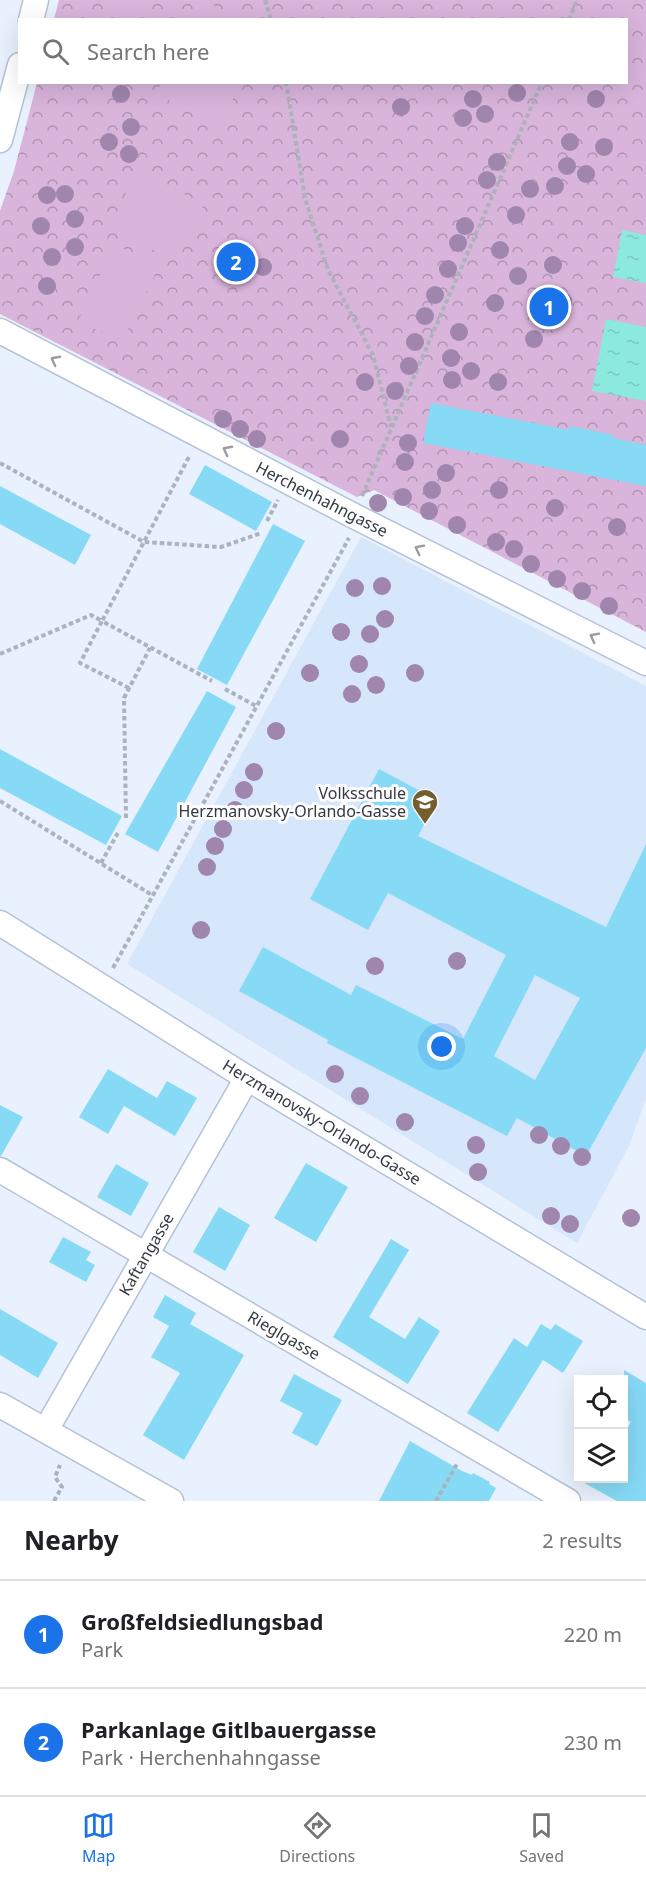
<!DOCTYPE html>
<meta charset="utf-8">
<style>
:root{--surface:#fff;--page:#f2f2f2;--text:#202124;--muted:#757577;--line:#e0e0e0;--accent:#1a73e8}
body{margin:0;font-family:"Noto Sans",sans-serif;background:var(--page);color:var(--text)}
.controls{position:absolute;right:18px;bottom:18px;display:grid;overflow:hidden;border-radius:0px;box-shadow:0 6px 24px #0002}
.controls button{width:54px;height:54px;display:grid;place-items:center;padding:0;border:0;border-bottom:2px solid var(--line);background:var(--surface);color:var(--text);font:30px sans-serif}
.you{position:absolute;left:442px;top:1047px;width:21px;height:21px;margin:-15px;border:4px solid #fff;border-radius:50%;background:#1a73e8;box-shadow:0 0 0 9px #1a73e833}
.badge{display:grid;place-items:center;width:39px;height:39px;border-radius:50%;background:var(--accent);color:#fff;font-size:20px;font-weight:700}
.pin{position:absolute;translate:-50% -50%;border:3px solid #fff;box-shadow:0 2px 6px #0006}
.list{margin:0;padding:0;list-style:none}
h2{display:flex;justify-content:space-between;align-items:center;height:78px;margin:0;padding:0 24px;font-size:26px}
h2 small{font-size:20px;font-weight:400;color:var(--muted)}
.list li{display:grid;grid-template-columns:39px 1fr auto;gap:18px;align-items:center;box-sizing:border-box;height:108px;padding:0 24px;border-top:2px solid var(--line)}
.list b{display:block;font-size:22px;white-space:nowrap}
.list p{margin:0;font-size:20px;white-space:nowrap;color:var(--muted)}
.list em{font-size:20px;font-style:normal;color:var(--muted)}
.icon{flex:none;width:33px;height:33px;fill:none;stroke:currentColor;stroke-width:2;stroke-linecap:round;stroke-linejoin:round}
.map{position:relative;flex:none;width:646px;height:1501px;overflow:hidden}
.search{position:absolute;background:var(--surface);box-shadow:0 6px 24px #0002;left:18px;right:18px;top:18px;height:66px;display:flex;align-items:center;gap:15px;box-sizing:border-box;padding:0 21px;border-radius:0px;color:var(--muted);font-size:22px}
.sheet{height:294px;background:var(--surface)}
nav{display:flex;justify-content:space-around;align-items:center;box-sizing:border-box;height:84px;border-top:2px solid var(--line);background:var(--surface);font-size:16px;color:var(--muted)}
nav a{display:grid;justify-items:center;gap:3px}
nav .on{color:var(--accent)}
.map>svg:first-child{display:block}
.built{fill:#d6e6fb}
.park{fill:url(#park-crowns)}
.pitch{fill:#d9b4db}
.water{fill:url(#water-ripples)}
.building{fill:#86daf6;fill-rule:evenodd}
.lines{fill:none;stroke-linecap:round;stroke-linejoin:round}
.minor-casing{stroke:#b4c2d5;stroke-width:27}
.path{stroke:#abb3bd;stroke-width:4;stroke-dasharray:4.5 3;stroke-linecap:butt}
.minor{stroke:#fff;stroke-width:24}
.tree{fill:#a085ad}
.oneway{stroke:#9a9ca0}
.labels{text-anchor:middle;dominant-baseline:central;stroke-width:6;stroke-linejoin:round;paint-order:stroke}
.street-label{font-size:16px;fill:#343941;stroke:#fdfdfd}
.poi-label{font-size:16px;fill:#343941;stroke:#fdfdfd;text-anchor:end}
</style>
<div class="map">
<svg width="646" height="1501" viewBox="0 0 646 1501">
<defs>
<pattern id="park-crowns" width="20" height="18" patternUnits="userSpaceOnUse" patternTransform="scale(1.5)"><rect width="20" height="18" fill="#d9b4db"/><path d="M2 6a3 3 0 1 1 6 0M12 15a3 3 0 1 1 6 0" fill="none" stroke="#b193b3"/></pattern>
<pattern id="water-ripples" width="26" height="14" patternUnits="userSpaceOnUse" patternTransform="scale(1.5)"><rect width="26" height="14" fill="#8ce9de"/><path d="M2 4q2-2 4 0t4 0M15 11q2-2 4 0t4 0" fill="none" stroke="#79c9c0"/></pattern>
</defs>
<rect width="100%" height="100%" fill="#e8f1fd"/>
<!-- built -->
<path class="built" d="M 361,537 L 646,686 L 646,1099 L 629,1146 L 577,1243 L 127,964 Z"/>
<!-- park -->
<path class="park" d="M 59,0 L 646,0 L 646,632 L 374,490 L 357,497 L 0,314 L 0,211 L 14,171 L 37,83 L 626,82 L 626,20 L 54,19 Z"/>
<!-- pitch -->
<g class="pitch">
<path d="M 106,0 L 143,0 L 139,14 L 105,5 Z"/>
<path d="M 207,2 L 239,19 L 197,19 Z"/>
<path d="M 162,83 L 162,82 L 242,83 L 217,127 L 156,93 Z"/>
<path d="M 137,171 L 204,204 L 176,261 L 109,228 Z"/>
<path d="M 115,245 L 159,266 L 122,342 L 78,321 Z"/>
</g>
<!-- water -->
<g class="water">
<path d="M 622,230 L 646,235 L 646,283 L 613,277 Z"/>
<path d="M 606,319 L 646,327 L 646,401 L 592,391 Z"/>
</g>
<!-- building -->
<g class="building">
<path d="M 431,403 L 569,430 L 570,426 L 614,435 L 613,438 L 646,445 L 646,486 L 423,443 Z"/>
<path d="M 205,465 L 272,502 L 256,531 L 189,494 Z"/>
<path d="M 0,486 L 91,535 L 75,565 L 0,524 Z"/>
<path d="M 273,524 L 305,541 L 227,685 L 197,669 Z"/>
<path d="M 207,691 L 236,707 L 158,852 L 125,834 Z"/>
<path d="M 0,749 L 122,816 L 106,845 L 0,788 Z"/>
<path d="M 379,769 L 437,800 L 418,836 L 606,927 L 646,844 L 646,1048 L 586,1156 L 517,1118 L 507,1136 L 327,1043 L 328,1040 L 239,991 L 263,947 L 351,995 L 356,985 L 463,1039 L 506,955 L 388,893 L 368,930 L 310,899 ZM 535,975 L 580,998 L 535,1080 L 494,1056 Z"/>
<path d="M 108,1069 L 157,1098 L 167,1081 L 197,1098 L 175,1136 L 124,1106 L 108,1134 L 79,1117 Z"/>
<path d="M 0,1105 L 23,1117 L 1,1156 L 0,1156 Z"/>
<path d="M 306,1163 L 348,1187 L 316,1242 L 274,1218 Z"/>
<path d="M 116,1164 L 149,1183 L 131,1216 L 97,1197 Z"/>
<path d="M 219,1207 L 250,1225 L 225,1271 L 193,1252 Z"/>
<path d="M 63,1237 L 91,1252 L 86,1260 L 95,1265 L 86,1282 L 49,1262 Z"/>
<path d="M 391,1239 L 409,1250 L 369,1317 L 405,1339 L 419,1317 L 440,1331 L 408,1384 L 333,1337 Z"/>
<path d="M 165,1295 L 196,1313 L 190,1324 L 244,1355 L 184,1460 L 143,1435 L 180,1373 L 151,1357 L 169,1326 L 153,1317 Z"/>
<path d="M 0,1309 L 58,1343 L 38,1378 L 0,1355 Z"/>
<path d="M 541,1324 L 551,1330 L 555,1324 L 583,1341 L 563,1373 L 543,1360 L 498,1432 L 467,1413 L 514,1338 L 527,1347 Z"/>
<path d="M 624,1370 L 646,1383 L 646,1501 L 617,1501 L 577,1479 L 624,1479 L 624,1435 L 631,1422 L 624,1418 Z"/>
<path d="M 294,1374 L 342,1400 L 317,1446 L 292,1433 L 303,1413 L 280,1401 Z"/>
<path d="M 410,1441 L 462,1471 L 472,1475 L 473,1473 L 490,1482 L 489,1484 L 496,1488 L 489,1501 L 379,1501 Z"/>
</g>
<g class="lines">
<!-- minor casing -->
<g class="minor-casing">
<g id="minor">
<path d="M 31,20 L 36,0"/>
<path d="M 0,140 L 20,65"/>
<path d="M 0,331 L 354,516 L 646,663"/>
<path d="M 0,923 L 247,1078 L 646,1317"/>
<path d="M 0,1170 L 568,1501"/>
<path d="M 0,1405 L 171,1501"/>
<path d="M 46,1430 L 247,1078"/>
</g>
</g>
<!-- path -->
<g class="path">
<path d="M 265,0 L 271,20"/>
<path d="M 569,20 L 577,0"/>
<path d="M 286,82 L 305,198 L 328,270 L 373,355 L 391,427"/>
<path d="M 0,463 L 144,542 L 221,547 L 261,533"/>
<path d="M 362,496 L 542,82"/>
<path d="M 267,521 L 278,500"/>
<path d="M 0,654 L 91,615 L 102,621 L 190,455"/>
<path d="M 129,688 L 80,663 L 102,621 L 212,681"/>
<path d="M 225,689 L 256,706"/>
<path d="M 0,801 L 152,895"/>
<path d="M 126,818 L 124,698 L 150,648"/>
<path d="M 101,863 L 119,831"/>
<path d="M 113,968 L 349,538"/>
<path d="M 54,1501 L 62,1487 L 55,1477 L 60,1465"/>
<path d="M 436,1501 L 458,1462"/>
</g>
<!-- minor -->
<use href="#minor" class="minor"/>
</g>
<!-- trees -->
<g class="tree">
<circle cx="517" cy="93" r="9"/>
<circle cx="121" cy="94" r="9"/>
<circle cx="473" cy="99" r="9"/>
<circle cx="596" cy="99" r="9"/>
<circle cx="401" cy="107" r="9"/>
<circle cx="485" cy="114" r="9"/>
<circle cx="463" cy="118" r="9"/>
<circle cx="131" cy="127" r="9"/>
<circle cx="109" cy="142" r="9"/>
<circle cx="570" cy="142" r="9"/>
<circle cx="604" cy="147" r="9"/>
<circle cx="129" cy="154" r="9"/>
<circle cx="497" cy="162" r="9"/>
<circle cx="567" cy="166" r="9"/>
<circle cx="586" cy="174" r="9"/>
<circle cx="487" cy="180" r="9"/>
<circle cx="555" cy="186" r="9"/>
<circle cx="530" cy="189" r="9"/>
<circle cx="65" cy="194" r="9"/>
<circle cx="47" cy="195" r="9"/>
<circle cx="516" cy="215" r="9"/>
<circle cx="75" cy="219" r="9"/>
<circle cx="41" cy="226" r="9"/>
<circle cx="465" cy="226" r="9"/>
<circle cx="458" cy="243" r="9"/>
<circle cx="75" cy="247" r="9"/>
<circle cx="500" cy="250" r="9"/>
<circle cx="52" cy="257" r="9"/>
<circle cx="553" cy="265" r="9"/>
<circle cx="263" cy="267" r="9"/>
<circle cx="448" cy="269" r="9"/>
<circle cx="518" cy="276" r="9"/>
<circle cx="47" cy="286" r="9"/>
<circle cx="435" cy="295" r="9"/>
<circle cx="563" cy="301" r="9"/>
<circle cx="495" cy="303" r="9"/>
<circle cx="425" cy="316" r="9"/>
<circle cx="459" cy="332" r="9"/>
<circle cx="534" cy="339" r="9"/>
<circle cx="415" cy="342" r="9"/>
<circle cx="451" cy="358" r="9"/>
<circle cx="409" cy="366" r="9"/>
<circle cx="471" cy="371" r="9"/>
<circle cx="452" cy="380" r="9"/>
<circle cx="365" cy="382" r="9"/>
<circle cx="498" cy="382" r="9"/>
<circle cx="395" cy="391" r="9"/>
<circle cx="223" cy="419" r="9"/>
<circle cx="240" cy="429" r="9"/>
<circle cx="257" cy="439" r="9"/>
<circle cx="340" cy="439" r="9"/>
<circle cx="408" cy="443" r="9"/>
<circle cx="405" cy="462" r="9"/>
<circle cx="446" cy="473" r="9"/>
<circle cx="432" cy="490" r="9"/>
<circle cx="499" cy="490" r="9"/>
<circle cx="403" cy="497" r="9"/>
<circle cx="378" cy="503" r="9"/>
<circle cx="555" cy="508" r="9"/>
<circle cx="429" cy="511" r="9"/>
<circle cx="457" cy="525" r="9"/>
<circle cx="617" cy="527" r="9"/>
<circle cx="496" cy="542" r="9"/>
<circle cx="514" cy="549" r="9"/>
<circle cx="531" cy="564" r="9"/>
<circle cx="557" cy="579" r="9"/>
<circle cx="382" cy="586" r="9"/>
<circle cx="355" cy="588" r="9"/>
<circle cx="582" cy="591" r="9"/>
<circle cx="609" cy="606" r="9"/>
<circle cx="385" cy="619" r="9"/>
<circle cx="341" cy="632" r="9"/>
<circle cx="370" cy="634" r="9"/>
<circle cx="359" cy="664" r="9"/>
<circle cx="310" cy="673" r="9"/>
<circle cx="415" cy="673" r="9"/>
<circle cx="376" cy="685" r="9"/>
<circle cx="352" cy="694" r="9"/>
<circle cx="276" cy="731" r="9"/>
<circle cx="254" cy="772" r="9"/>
<circle cx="244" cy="790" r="9"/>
<circle cx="235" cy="810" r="9"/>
<circle cx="223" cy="829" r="9"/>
<circle cx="215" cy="846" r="9"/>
<circle cx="207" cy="867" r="9"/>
<circle cx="201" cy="930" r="9"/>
<circle cx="457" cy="961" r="9"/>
<circle cx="375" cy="966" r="9"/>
<circle cx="335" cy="1074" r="9"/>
<circle cx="360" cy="1096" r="9"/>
<circle cx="405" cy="1122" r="9"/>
<circle cx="539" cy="1135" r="9"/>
<circle cx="476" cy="1145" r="9"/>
<circle cx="561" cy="1146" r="9"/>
<circle cx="582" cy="1157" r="9"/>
<circle cx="478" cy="1172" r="9"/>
<circle cx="551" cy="1216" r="9"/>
<circle cx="631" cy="1218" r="9"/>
<circle cx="570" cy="1224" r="9"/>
</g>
<!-- one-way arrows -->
<defs><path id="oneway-chevron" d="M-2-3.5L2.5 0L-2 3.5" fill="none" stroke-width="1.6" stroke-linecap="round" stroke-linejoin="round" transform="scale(1.5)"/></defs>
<g class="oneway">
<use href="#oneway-chevron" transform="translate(55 360) rotate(-152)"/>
<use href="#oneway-chevron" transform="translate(227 450) rotate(-152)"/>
<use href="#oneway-chevron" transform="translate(419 549) rotate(-153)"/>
<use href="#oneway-chevron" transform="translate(594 637) rotate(-153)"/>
</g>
<!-- icons -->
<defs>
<g id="school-pin" transform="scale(1.35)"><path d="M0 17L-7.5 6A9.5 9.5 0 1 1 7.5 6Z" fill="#755e2e" stroke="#fdfdfd"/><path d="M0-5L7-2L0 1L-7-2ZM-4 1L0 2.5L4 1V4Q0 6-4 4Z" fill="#fff"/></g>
</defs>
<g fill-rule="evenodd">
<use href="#school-pin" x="425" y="802"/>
</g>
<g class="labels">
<!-- street labels -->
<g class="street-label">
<text transform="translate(322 499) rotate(27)">Herchenhahngasse</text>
<text transform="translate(322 1122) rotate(31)">Herzmanovsky-Orlando-Gasse</text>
<text transform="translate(146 1254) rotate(-60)">Kaftangasse</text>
<text transform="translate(284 1335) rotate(30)">Rieglgasse</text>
</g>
<!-- poi labels -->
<g class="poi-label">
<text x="406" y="793">Volksschule<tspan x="406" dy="18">Herzmanovsky-Orlando-Gasse</tspan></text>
</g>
</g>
</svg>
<div class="controls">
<button><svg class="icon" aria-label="locate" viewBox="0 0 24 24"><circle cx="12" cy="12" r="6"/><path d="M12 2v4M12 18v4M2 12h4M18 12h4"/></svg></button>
<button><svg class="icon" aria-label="layers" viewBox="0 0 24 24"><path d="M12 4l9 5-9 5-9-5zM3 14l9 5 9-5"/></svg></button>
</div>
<div class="you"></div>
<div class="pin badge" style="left:549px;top:307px">1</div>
<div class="pin badge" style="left:236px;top:262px">2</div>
<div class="search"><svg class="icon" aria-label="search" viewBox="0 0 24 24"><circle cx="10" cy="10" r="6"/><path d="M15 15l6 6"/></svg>Search here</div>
</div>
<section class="sheet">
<h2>Nearby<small>2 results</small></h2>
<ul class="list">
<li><span class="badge">1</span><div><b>Großfeldsiedlungsbad</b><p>Park</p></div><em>220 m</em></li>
<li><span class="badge">2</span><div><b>Parkanlage Gitlbauergasse</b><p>Park · Herchenhahngasse</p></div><em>230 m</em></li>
</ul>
</section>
<nav>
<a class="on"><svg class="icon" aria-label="map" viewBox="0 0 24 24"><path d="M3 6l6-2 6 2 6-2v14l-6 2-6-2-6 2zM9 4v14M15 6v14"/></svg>Map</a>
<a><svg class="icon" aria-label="directions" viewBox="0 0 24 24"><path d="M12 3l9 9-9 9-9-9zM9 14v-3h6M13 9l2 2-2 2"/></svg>Directions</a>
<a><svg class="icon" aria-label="saved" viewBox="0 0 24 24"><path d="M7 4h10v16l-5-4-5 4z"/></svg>Saved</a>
</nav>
